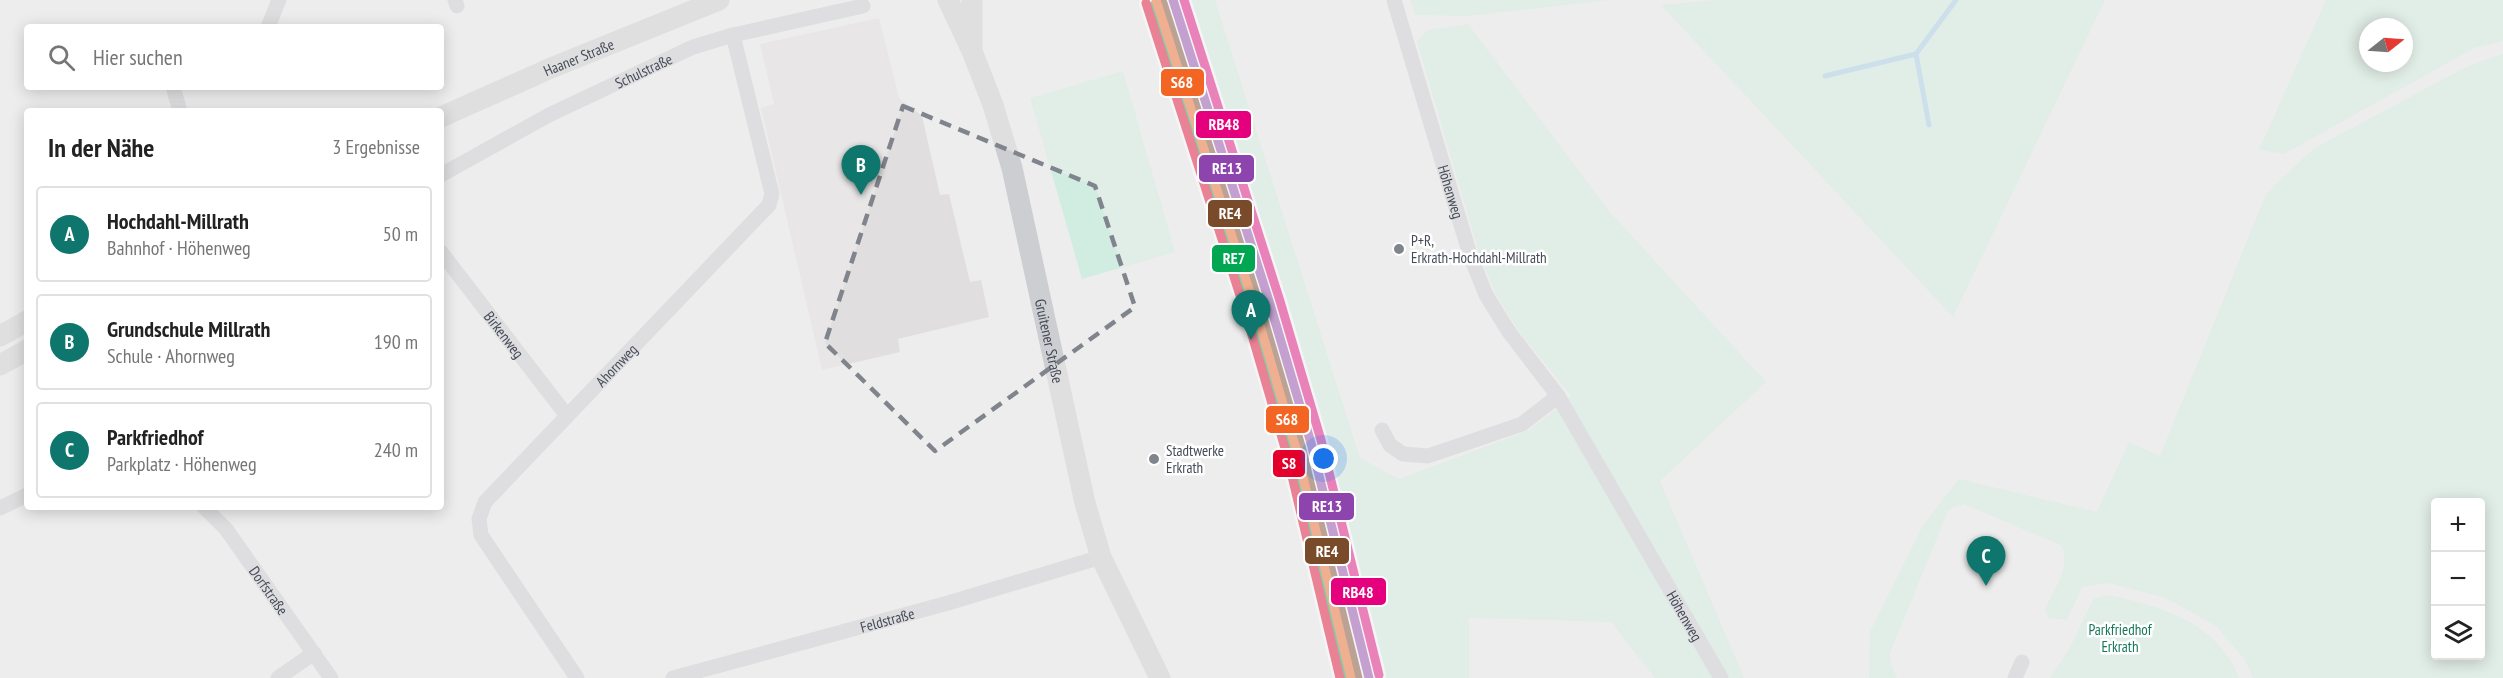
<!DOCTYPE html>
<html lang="de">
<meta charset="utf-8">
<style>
:root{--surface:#fff;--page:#f2f2f2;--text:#222;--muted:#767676;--line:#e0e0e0;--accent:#0f766e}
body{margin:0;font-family:"PT Sans Narrow",sans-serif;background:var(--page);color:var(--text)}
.controls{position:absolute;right:18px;bottom:18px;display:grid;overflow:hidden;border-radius:6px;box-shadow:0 3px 15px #0003}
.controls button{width:54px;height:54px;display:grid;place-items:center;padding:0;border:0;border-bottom:2px solid var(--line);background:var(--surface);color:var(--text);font:30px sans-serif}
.compass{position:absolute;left:2359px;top:18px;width:54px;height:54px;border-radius:50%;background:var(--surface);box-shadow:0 3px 15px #0003;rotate:73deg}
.you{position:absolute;left:1324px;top:459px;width:21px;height:21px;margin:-15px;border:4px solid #fff;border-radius:50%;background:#1a73e8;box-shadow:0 0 0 9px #1a73e833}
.badge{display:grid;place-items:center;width:39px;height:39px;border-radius:50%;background:var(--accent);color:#fff;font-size:20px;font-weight:700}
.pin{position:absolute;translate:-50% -50px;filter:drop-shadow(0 2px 3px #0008)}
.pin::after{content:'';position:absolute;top:32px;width:21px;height:18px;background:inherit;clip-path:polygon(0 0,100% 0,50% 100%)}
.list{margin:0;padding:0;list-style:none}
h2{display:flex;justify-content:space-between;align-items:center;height:78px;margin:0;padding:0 24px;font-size:26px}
h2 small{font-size:20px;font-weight:400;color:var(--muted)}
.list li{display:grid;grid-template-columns:39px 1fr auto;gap:18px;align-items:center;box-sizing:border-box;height:96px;margin:0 12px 12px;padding:0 12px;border:2px solid var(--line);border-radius:6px}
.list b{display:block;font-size:22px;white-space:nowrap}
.list p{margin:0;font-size:20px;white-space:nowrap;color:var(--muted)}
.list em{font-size:20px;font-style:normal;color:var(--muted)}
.icon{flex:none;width:33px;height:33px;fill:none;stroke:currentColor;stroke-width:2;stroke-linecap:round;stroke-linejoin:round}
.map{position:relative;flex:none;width:2503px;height:678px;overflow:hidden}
.search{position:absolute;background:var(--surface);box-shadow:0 3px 15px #0003;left:24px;top:24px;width:420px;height:66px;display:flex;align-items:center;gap:15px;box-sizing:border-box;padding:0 21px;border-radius:6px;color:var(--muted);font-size:22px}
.panel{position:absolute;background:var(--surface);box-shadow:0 3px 15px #0003;left:24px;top:108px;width:420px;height:402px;border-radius:6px}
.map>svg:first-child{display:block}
.education{fill:#e0dede}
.green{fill:#d1ede1;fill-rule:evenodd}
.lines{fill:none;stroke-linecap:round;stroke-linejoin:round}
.stream{stroke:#a6cfea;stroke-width:5}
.street{stroke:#cbcdd0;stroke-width:15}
.secondary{stroke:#ccced1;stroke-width:21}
.rail-1-casing{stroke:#fff;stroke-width:14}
.rail-2-casing{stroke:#fff;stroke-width:14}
.rail-3-casing{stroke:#fff;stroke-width:14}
.rail-4-casing{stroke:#fff;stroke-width:14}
.rail-5-casing{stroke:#fff;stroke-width:14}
.rail-6-casing{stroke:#fff;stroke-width:14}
.rail-1{stroke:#8e44ad;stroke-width:9}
.rail-2{stroke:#7a4b2a;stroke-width:9}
.rail-3{stroke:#e5007d;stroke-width:9}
.rail-4{stroke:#00a651;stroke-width:9}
.rail-5{stroke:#f26522;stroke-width:9}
.rail-6{stroke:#e4002b;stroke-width:9}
.marked{fill:none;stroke:#80848c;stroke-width:4.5;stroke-dasharray:12 8;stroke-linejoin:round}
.poi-dot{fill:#80848c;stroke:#fff;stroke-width:2}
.labels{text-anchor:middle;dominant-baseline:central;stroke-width:5;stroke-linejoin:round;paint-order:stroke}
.street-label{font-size:15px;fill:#454b58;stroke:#fff}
.poi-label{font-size:15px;fill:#454b58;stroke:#fff;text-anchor:start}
.park-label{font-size:15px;fill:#18775a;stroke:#fff}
.line-badge{stroke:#fff;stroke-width:2}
.badge-label{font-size:16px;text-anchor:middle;font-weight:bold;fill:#fff}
</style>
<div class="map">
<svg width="2503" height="678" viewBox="0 0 2503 678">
<rect width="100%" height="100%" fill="#eeeded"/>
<!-- education -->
<path class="education" d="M 879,18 L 899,98 L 922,116 L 940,195 L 949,194 L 970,282 L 981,280 L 989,317 L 898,339 L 900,352 L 822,370 L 761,108 L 774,104 L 760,44 Z"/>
<!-- green -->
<g class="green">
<path d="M 1188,0 L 1215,0 L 1360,458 L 1399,479 L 1530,430 L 1571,396 L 1518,330 L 1497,296 L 1481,260 L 1417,41 L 1428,30 L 1468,24 L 1609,211 L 1766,382 L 1660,481 L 1744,678 L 1655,678 L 1611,622 L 1469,618 L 1469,678 L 1386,678 L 1332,457 Z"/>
<path d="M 1410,0 L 1610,0 L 1469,16 L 1415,15 Z"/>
<path d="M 1714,0 L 2105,0 L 1953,317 L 1661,5 Z"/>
<path d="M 2326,0 L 2503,0 L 2503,41 L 2474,48 L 2284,154 L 2259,150 ZM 2368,27 L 2404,27 L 2404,63 L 2368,63 Z"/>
<path d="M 2503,54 L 2503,678 L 2253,678 L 2245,660 L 2216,626 L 2166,598 L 2109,583 L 2082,587 L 2067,620 L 2049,618 L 2045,609 C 2052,593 2074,562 2060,545 L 1964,504 L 1953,507 L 1948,511 L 1890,653 L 1891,664 L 1897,678 L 1869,678 L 1870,632 L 1923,525 L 1959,479 L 2097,512 L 2129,442 L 2160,456 L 2266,194 L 2313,149 L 2468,66 ZM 2480,502 L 2480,656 L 2436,656 L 2436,502 Z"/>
<path d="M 1123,71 L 1175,252 L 1082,279 L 1030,98 Z"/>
<path d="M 2108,595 C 2159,605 2220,624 2239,678 L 2050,678 L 2071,646 L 2093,599 Z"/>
</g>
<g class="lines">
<!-- stream -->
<g class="stream">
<path d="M 1825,76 L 1916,54"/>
<path d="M 1929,125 L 1916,54 L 1956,0"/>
</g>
<!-- street -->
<g class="street">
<path d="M 455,0 L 457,6"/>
<path id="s1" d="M 1394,0 L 1470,255 L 1486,295 L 1509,332 L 1558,396 L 1721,678"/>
<path d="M 268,27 L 279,0"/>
<path d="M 173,87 L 180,111"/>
<path id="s2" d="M 441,175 L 549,115 L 693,47 L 733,35 L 863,6"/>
<path id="s3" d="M 441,252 L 567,416"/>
<path d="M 1382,430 L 1390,445 L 1403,454 L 1428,456 L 1522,424 L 1558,396"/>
<path id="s4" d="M 204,507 L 226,529 L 331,678"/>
<path d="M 0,508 L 27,495"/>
<path d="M 278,678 L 314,653"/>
<path id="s5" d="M 577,678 L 481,535 L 479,519 L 485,502 L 769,205 L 772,194 L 733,35"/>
<path id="s6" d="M 673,678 L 948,603 L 1101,557"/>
<path d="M 2015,678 L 2022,662"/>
</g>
<!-- secondary -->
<g class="secondary">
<path id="s7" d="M 948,0 L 972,51 L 993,105 L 1012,168 L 1085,503 L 1101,557 L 1160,678"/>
<path d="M 972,0 L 972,48"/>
<path id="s8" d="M 441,117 L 551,68 L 719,0"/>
<path d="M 0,336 L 27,321"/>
<path d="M 0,365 L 27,350"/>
</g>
<!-- rail-1 casing -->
<g class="rail-1-casing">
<path id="rail-1" d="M 1173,0 L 1270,304 L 1311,443 L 1369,678"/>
</g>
<!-- rail-2 casing -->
<g class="rail-2-casing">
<path id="rail-2" d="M 1163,3 L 1260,307 L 1301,446 L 1358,678"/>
</g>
<!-- rail-3 casing -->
<g class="rail-3-casing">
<path id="rail-3" d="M 1184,0 L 1280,301 L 1321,440 L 1379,675"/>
</g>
<!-- rail-4 casing -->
<g class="rail-4-casing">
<path id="rail-4" d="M 1153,6 L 1250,310 L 1291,448 L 1347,678"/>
</g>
<!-- rail-5 casing -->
<g class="rail-5-casing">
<path id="rail-5" d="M 1156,0 L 1255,308 L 1297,452 L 1351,678"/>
</g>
<!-- rail-6 casing -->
<g class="rail-6-casing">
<path id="rail-6" d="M 1146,3 L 1245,311 L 1287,455 L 1340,678"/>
</g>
<!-- rail-1 -->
<use href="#rail-1" class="rail-1"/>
<!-- rail-2 -->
<use href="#rail-2" class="rail-2"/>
<!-- rail-3 -->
<use href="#rail-3" class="rail-3"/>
<!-- rail-4 -->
<use href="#rail-4" class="rail-4"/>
<!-- rail-5 -->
<use href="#rail-5" class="rail-5"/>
<!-- rail-6 -->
<use href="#rail-6" class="rail-6"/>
</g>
<!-- marked area -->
<path d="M0 0H2503V678H0ZM 903,106 L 1095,186 L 1135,307 L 935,451 L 825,343 Z" fill="#eeeded" fill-opacity=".55" fill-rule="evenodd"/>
<path class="marked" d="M 903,106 L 1095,186 L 1135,307 L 935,451 L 825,343 Z"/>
<!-- markers -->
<g class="poi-dot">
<circle cx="1399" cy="249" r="6"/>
<circle cx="1154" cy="459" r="6"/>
</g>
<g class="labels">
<!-- street labels -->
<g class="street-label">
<text stroke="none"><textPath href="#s8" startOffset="150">Haaner Straße</textPath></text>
<text stroke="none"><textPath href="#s2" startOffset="228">Schulstraße</textPath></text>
<text stroke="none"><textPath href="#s1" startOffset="200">Höhenweg</textPath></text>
<text stroke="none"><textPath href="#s3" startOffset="104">Birkenweg</textPath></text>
<text stroke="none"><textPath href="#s7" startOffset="357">Gruitener Straße</textPath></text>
<text stroke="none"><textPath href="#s5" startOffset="396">Ahornweg</textPath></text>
<text stroke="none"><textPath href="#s4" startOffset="106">Dorfstraße</textPath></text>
<text stroke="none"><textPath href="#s1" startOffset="687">Höhenweg</textPath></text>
<text stroke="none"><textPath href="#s6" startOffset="222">Feldstraße</textPath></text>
</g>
<!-- poi labels -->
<g class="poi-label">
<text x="1411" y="240">P+R,<tspan x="1411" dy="17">Erkrath-Hochdahl-Millrath</tspan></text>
<text x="1166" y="450">Stadtwerke<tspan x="1166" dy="17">Erkrath</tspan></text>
</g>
<!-- park labels -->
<g class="park-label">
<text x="2120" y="629">Parkfriedhof<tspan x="2120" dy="17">Erkrath</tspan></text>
</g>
</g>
<g class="line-badge">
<rect x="1160" y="68" width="45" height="29" rx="6" fill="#f26522"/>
<rect x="1195" y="110" width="57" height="29" rx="6" fill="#e5007d"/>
<rect x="1198" y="154" width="57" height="29" rx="6" fill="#8e44ad"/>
<rect x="1207" y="199" width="46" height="29" rx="6" fill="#7a4b2a"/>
<rect x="1211" y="244" width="45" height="29" rx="6" fill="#00a651"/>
<rect x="1265" y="405" width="45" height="29" rx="6" fill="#f26522"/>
<rect x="1272" y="449" width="34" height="29" rx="6" fill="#e4002b"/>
<rect x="1298" y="492" width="57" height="29" rx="6" fill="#8e44ad"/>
<rect x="1304" y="537" width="46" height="28" rx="6" fill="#7a4b2a"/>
<rect x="1330" y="577" width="57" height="29" rx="6" fill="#e5007d"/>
</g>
<g class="badge-label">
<text x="1182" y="88">S68</text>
<text x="1224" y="130">RB48</text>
<text x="1227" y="174">RE13</text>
<text x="1230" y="219">RE4</text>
<text x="1234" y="264">RE7</text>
<text x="1287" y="425">S68</text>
<text x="1289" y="469">S8</text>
<text x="1327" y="512">RE13</text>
<text x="1327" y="557">RE4</text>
<text x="1358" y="598">RB48</text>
</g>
</svg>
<div class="controls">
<button>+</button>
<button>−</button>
<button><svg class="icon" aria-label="layers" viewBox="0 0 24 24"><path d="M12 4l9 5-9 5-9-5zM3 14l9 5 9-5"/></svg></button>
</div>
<svg class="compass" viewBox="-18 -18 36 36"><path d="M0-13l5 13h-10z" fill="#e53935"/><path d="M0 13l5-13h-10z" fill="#767676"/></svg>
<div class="you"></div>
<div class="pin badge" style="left:1251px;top:340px">A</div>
<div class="pin badge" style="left:861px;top:195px">B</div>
<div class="pin badge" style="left:1986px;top:586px">C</div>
<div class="search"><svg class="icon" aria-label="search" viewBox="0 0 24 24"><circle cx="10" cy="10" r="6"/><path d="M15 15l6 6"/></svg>Hier suchen</div>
<section class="panel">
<h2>In der Nähe<small>3 Ergebnisse</small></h2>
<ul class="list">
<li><span class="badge">A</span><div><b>Hochdahl-Millrath</b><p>Bahnhof · Höhenweg</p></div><em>50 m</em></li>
<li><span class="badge">B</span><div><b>Grundschule Millrath</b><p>Schule · Ahornweg</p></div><em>190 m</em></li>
<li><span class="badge">C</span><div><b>Parkfriedhof</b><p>Parkplatz · Höhenweg</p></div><em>240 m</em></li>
</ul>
</section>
</div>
